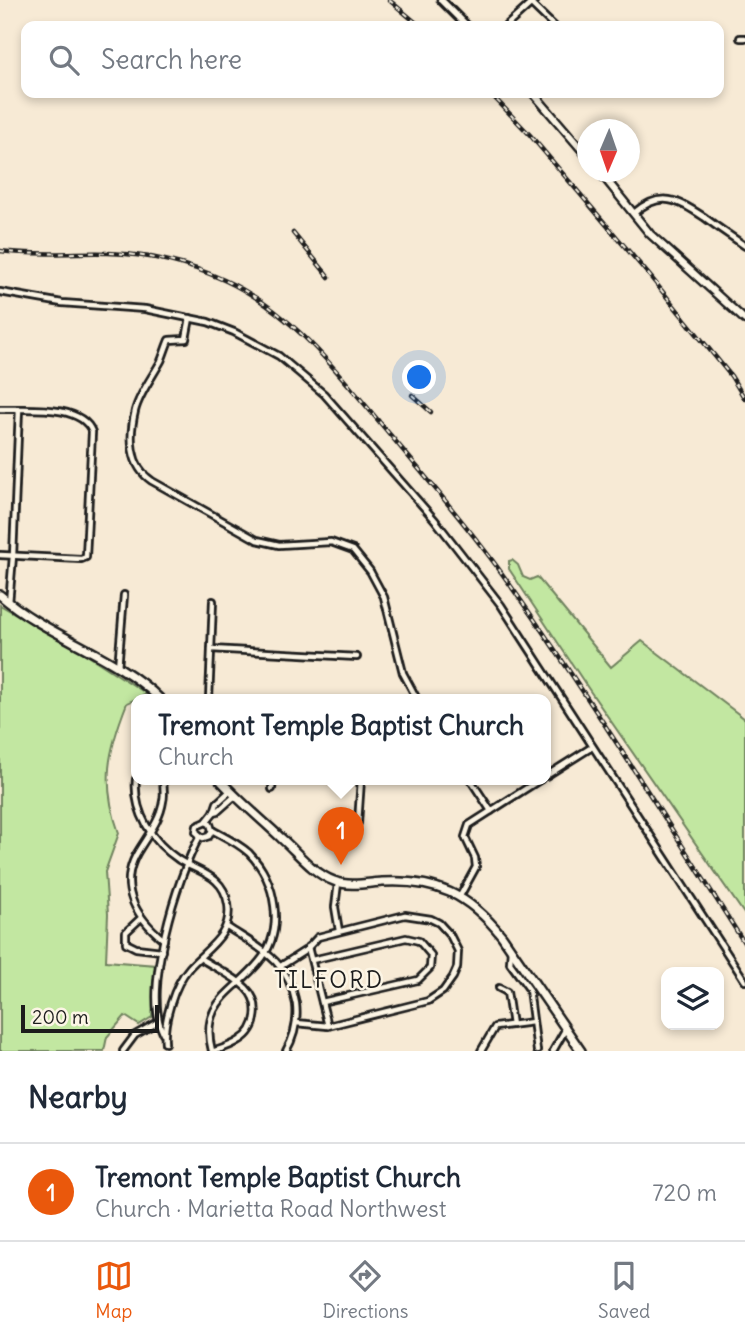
<!DOCTYPE html>
<meta charset="utf-8">
<style>
:root{--surface:#fff;--page:#f6f6f7;--text:#1f2937;--muted:#747a83;--line:#e0e1e3;--accent:#ea580c}
body{margin:0;font-family:Delius,sans-serif;background:var(--page);color:var(--text)}
.controls{position:absolute;right:21px;bottom:21px;display:grid;overflow:hidden;border-radius:14px;box-shadow:0 4px 10px #0003}
.controls button{width:63px;height:63px;display:grid;place-items:center;padding:0;border:0;border-bottom:2px solid var(--line);background:var(--surface);color:var(--text);font:35px sans-serif}
.compass{position:absolute;left:577px;top:119px;width:63px;height:63px;border-radius:50%;background:var(--surface);box-shadow:0 4px 10px #0003;rotate:182deg}
.scale{position:absolute;left:21px;bottom:18px;width:138px;box-sizing:border-box;padding-left:7px;border:4px solid #1c1c1c;border-top:0;font-size:19px;line-height:24px;white-space:nowrap;color:#1c1c1c;-webkit-text-stroke:5px #fcf5e5;paint-order:stroke}
.you{position:absolute;left:420px;top:378px;width:24px;height:24px;margin:-18px;border:5px solid #fff;border-radius:50%;background:#1a73e8;box-shadow:0 0 0 10px #1a73e833}
.badge{display:grid;place-items:center;width:46px;height:46px;border-radius:50%;background:var(--accent);color:#fff;font-size:23px;font-weight:700}
.pin{position:absolute;translate:-50% -58px;filter:drop-shadow(0 2px 4px #0008)}
.pin::after{content:'';position:absolute;top:37px;width:24px;height:21px;background:inherit;clip-path:polygon(0 0,100% 0,50% 100%)}
.popup{position:absolute;left:131px;top:694px;width:420px;height:91px;box-sizing:border-box;display:grid;place-content:center;border-radius:14px;background:var(--surface);filter:drop-shadow(0 2px 5px #0005);font-size:23px;white-space:nowrap;color:var(--muted)}
.popup b{font-size:26px;color:var(--text)}
.popup::after{content:'';position:absolute;left:50%;top:100%;margin-left:-14px;border:14px solid transparent;border-top-color:var(--surface)}
.list{margin:0;padding:0;list-style:none}
h2{display:flex;justify-content:space-between;align-items:center;height:91px;margin:0;padding:0 28px;font-size:30px}
h2 small{font-size:23px;font-weight:400;color:var(--muted)}
.list li{display:grid;grid-template-columns:46px 1fr auto;gap:21px;align-items:center;box-sizing:border-box;height:98px;padding:0 28px;border-top:2px solid var(--line)}
.list b{display:block;font-size:26px;white-space:nowrap}
.list p{margin:0;font-size:23px;white-space:nowrap;color:var(--muted)}
.list em{font-size:23px;font-style:normal;color:var(--muted)}
.icon{flex:none;width:38px;height:38px;fill:none;stroke:currentColor;stroke-width:2;stroke-linecap:round;stroke-linejoin:round}
.map{position:relative;flex:none;width:745px;height:1051px;overflow:hidden}
.search{position:absolute;background:var(--surface);box-shadow:0 4px 10px #0003;left:21px;right:21px;top:21px;height:77px;display:flex;align-items:center;gap:18px;box-sizing:border-box;padding:0 24px;border-radius:14px;color:var(--muted);font-size:26px}
.sheet{height:189px;background:var(--surface)}
nav{display:flex;justify-content:space-around;align-items:center;box-sizing:border-box;height:98px;border-top:2px solid var(--line);background:var(--surface);font-size:19px;color:var(--muted)}
nav a{display:grid;justify-items:center;gap:4px}
nav .on{color:var(--accent)}
.map>svg:first-child{display:block}
.green{fill:#c2e7a1;stroke:#6f825e;stroke-width:2}
.lines{fill:none;stroke-linecap:round;stroke-linejoin:round}
.minor-casing{stroke:#1c1c1c;stroke-width:10}
.tertiary-casing{stroke:#1c1c1c;stroke-width:11}
.secondary-casing{stroke:#1c1c1c;stroke-width:12}
.minor{stroke:#fcf5e5;stroke-width:4.5}
.tertiary{stroke:#fcf5e5;stroke-width:6}
.secondary{stroke:#fcf5e5;stroke-width:7}
.rail-casing{stroke:#1c1c1c;stroke-width:4.5}
.rail{stroke:#fcf5e5;stroke-width:2;stroke-dasharray:5;stroke-linecap:butt}
.labels{text-anchor:middle;dominant-baseline:central;stroke-width:5;stroke-linejoin:round;paint-order:stroke}
.neighbourhood-label{font-size:23px;letter-spacing:2px;fill:#1c1c1c;stroke:#fcf5e5}
</style>
<div class="map">
<svg width="745" height="1051" viewBox="0 0 745 1051">
<rect width="100%" height="100%" fill="#f7ead5"/>
<filter id="ink" filterUnits="userSpaceOnUse"><feTurbulence type="fractalNoise" baseFrequency=".0143" numOctaves="2"/><feDisplacementMap in="SourceGraphic" scale="14" xChannelSelector="R" yChannelSelector="G"/><feConvolveMatrix kernelMatrix="1 2 1 2 8 2 1 2 1" color-interpolation-filters="sRGB"/></filter>
<g filter="url(#ink)">
<!-- green -->
<g class="green">
<path d="M 512,560 L 518,565 L 523,577 L 530,580 L 537,577 L 611,667 L 642,641 L 745,719 L 745,915 L 590,691 L 509,569 L 509,561 Z"/>
<path d="M 0,605 L 87,655 L 147,694 L 127,703 C 108,751 101,783 119,833 L 105,872 L 108,914 L 106,961 L 156,965 L 152,1017 L 139,1025 L 125,1016 L 107,1037 L 104,1051 L 0,1051 Z"/>
</g>
<g class="lines">
<!-- minor casing -->
<g class="minor-casing">
<g id="minor">
<path d="M 527,0 L 554,26"/>
<path d="M 506,26 L 535,0"/>
<path d="M 740,38 L 745,38"/>
<path d="M 634,213 C 661,190 678,200 704,217 C 717,227 731,236 745,246"/>
<path d="M 0,292 L 62,303 L 145,309 L 208,322 L 234,332 L 279,356 L 324,394 L 435,520 L 501,605 L 745,981"/>
<path d="M 190,318 L 186,339 L 169,340 C 166,347 164,354 161,361 C 153,376 139,394 135,411 C 129,436 129,466 152,481 L 257,540 L 279,545 L 331,542 L 353,550 L 370,571 L 384,597 L 403,673 L 417,699"/>
<path d="M 0,409 C 25,410 81,403 92,432 L 86,557 L 81,559 L 0,555"/>
<path d="M 9,603 L 13,556 L 19,409"/>
<path d="M 211,649 L 357,657"/>
<path d="M 118,668 L 124,595"/>
<path d="M 209,699 L 213,601"/>
<path d="M 546,776 L 592,747"/>
<path d="M 136,779 C 133,812 152,842 179,860 C 200,873 223,875 228,904 C 233,935 207,948 189,968 C 174,985 163,1022 165,1043"/>
<path d="M 163,779 C 163,786 165,794 163,801 C 160,822 146,837 136,855 C 118,889 137,918 164,940"/>
<path d="M 470,779 L 491,811"/>
<path d="M 272,789 L 273,779"/>
<path d="M 230,791 L 217,803 L 214,812 L 218,811 L 235,796"/>
<path d="M 206,822 L 210,824 L 212,830 L 209,836 L 203,838 L 196,832 L 197,826 L 206,822 L 214,812"/>
<path d="M 358,823 L 361,779"/>
<path d="M 338,883 L 335,907 L 339,931"/>
<path d="M 460,896 L 476,867 L 475,858 L 465,837 L 469,825 L 541,779"/>
<path d="M 141,918 L 126,932 L 126,943 L 136,948 L 162,951"/>
<path d="M 227,927 C 261,949 288,960 296,1004 C 298,1021 294,1037 286,1051"/>
<path d="M 308,947 L 328,1026"/>
<path d="M 511,949 L 510,963 L 529,989 L 537,1051"/>
<path d="M 200,958 C 215,968 233,975 246,988 C 261,1003 258,1029 240,1040 C 233,1045 224,1048 215,1051"/>
<path d="M 312,960 L 406,938 L 419,941 L 431,955 L 430,968 L 418,980 L 322,1002"/>
<path d="M 281,966 L 306,950 L 318,937 L 405,915 L 431,919 L 439,923 L 450,935 L 458,951 L 457,968 L 453,977 L 443,991 L 428,1001 L 328,1026 L 296,1023"/>
<path d="M 499,988 L 507,992 L 512,1025"/>
<path d="M 163,1033 C 142,991 177,876 200,836"/>
<path d="M 123,1051 L 135,1035 L 158,1022"/>
<path d="M 212,1051 C 199,1002 234,993 259,962 C 286,930 276,881 249,853 C 238,843 225,837 212,830"/>
<path d="M 481,1051 L 495,1027 L 533,1022"/>
<path d="M 553,1051 L 565,1030"/>
</g>
</g>
<!-- tertiary casing -->
<g class="tertiary-casing">
<g id="tertiary">
<path d="M 441,0 L 467,26"/>
<path d="M 533,93 L 588,157"/>
<path d="M 600,172 L 650,234 L 745,320"/>
</g>
</g>
<!-- secondary casing -->
<g class="secondary-casing">
<g id="secondary">
<path d="M 0,595 C 48,637 115,654 160,699"/>
<path d="M 219,779 C 238,800 260,818 281,838 C 297,852 314,874 334,881 C 349,887 367,883 382,882 C 436,879 468,894 502,936 L 581,1051"/>
</g>
</g>
<!-- minor -->
<use href="#minor" class="minor"/>
<!-- tertiary -->
<use href="#tertiary" class="tertiary"/>
<!-- secondary -->
<use href="#secondary" class="secondary"/>
<!-- rail casing -->
<g class="rail-casing">
<g id="rail">
<path d="M 389,0 L 420,26"/>
<path d="M 490,93 L 530,135 L 649,275 L 731,376 L 745,399"/>
<path d="M 293,233 L 329,277"/>
<path d="M 0,251 C 36,256 72,252 108,253 C 148,254 187,263 224,280 C 296,313 342,378 392,437 C 428,480 465,523 498,568 C 585,689 664,818 745,944"/>
<path d="M 412,395 L 431,412"/>
</g>
</g>
<!-- rail -->
<use href="#rail" class="rail"/>
</g>
</g>
<g class="labels">
<!-- neighbourhood labels -->
<g class="neighbourhood-label">
<text x="329" y="979">TILFORD</text>
</g>
</g>
</svg>
<div class="controls">
<button><svg class="icon" aria-label="layers" viewBox="0 0 24 24"><path d="M12 4l9 5-9 5-9-5zM3 14l9 5 9-5"/></svg></button>
</div>
<svg class="compass" viewBox="-18 -18 36 36"><path d="M0-13l5 13h-10z" fill="#e53935"/><path d="M0 13l5-13h-10z" fill="#747a83"/></svg>
<div class="scale">200 m</div>
<div class="you"></div>
<div class="pin badge" style="left:341px;top:865px">1</div>
<div class="popup"><b>Tremont Temple Baptist Church</b>Church</div>
<div class="search"><svg class="icon" aria-label="search" viewBox="0 0 24 24"><circle cx="10" cy="10" r="6"/><path d="M15 15l6 6"/></svg>Search here</div>
</div>
<section class="sheet">
<h2>Nearby<small></small></h2>
<ul class="list">
<li><span class="badge">1</span><div><b>Tremont Temple Baptist Church</b><p>Church · Marietta Road Northwest</p></div><em>720 m</em></li>
</ul>
</section>
<nav>
<a class="on"><svg class="icon" aria-label="map" viewBox="0 0 24 24"><path d="M3 6l6-2 6 2 6-2v14l-6 2-6-2-6 2zM9 4v14M15 6v14"/></svg>Map</a>
<a><svg class="icon" aria-label="directions" viewBox="0 0 24 24"><path d="M12 3l9 9-9 9-9-9zM9 14v-3h6M13 9l2 2-2 2"/></svg>Directions</a>
<a><svg class="icon" aria-label="saved" viewBox="0 0 24 24"><path d="M7 4h10v16l-5-4-5 4z"/></svg>Saved</a>
</nav>
